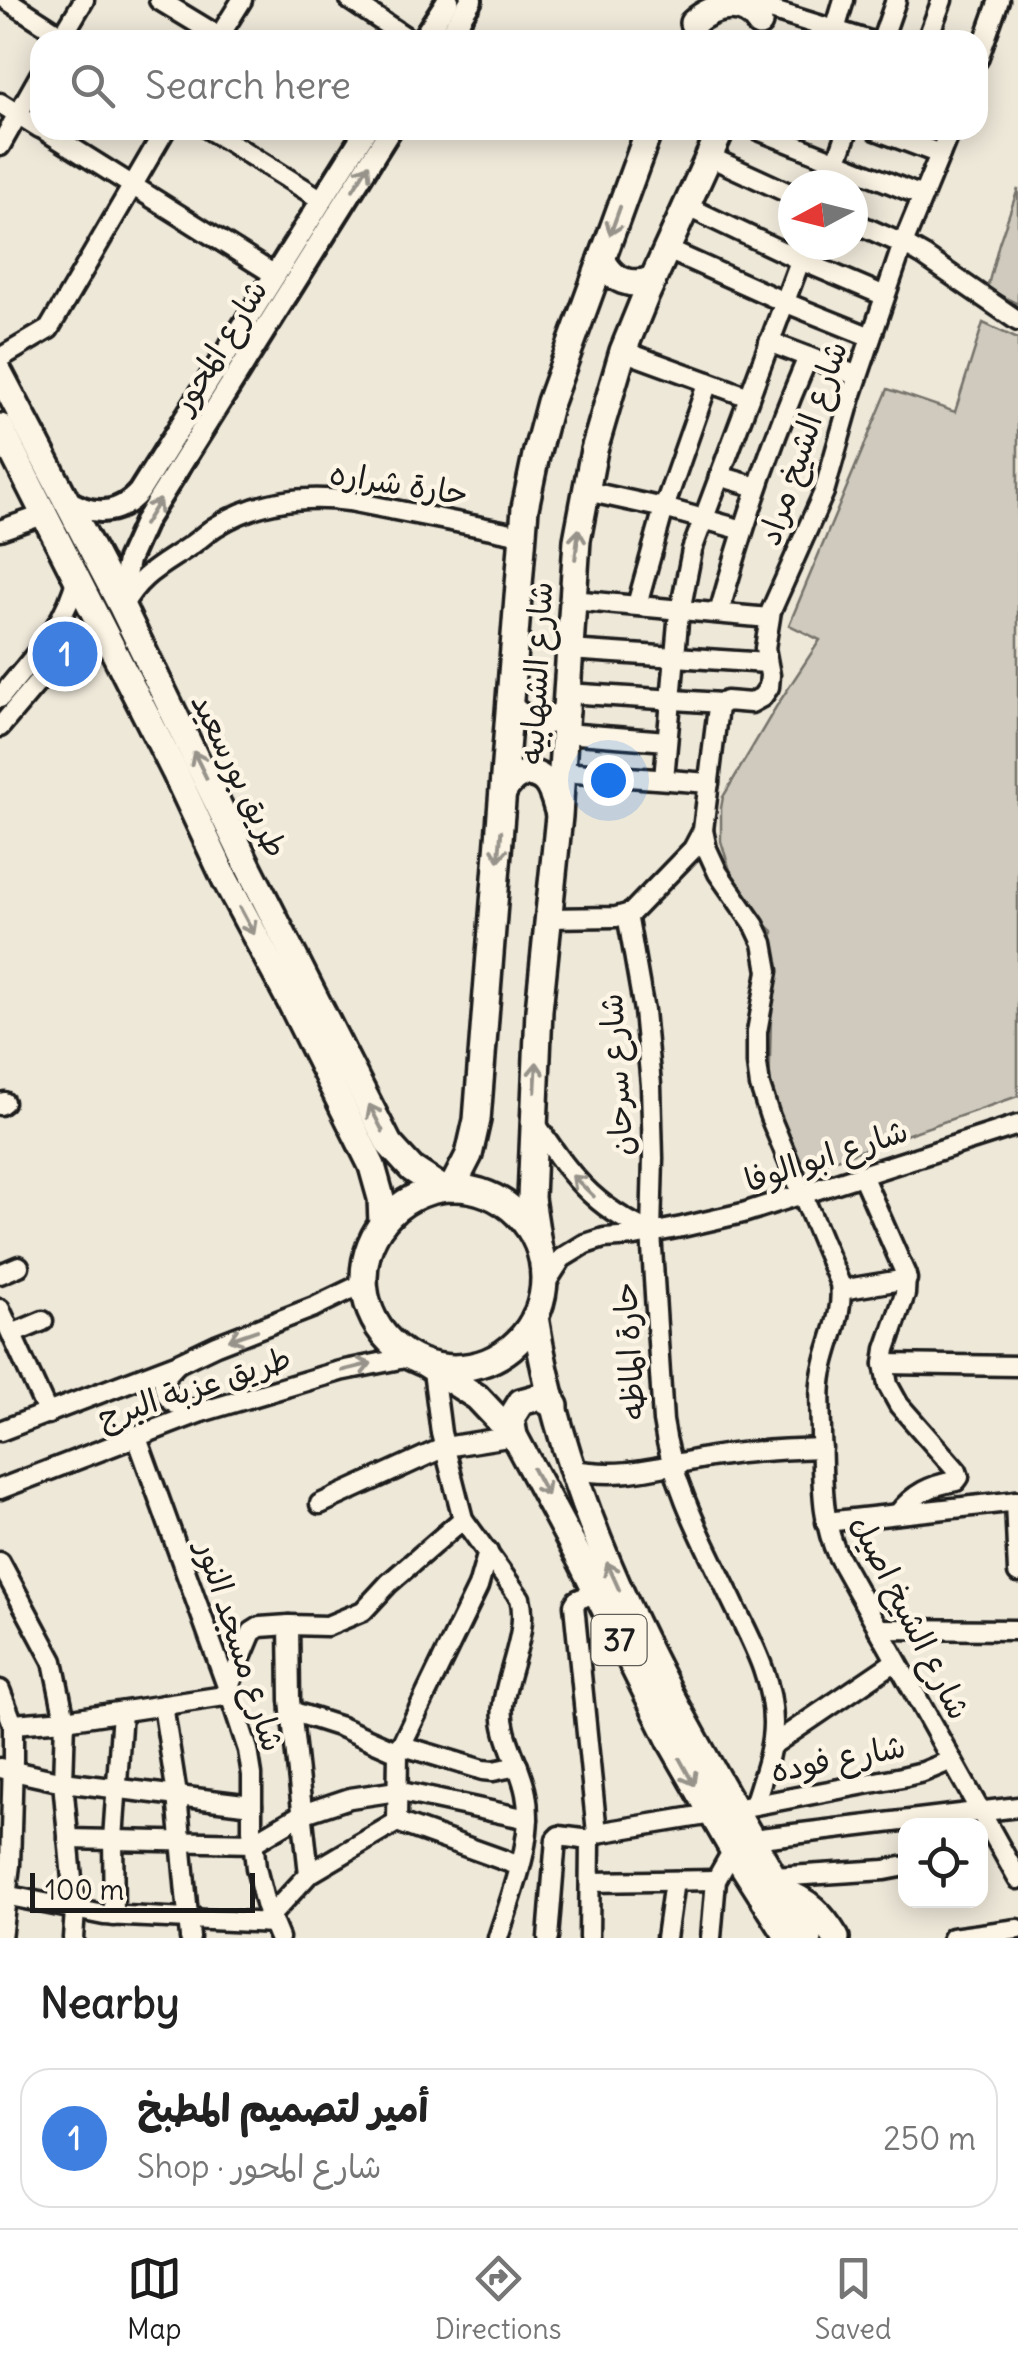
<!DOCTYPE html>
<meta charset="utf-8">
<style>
:root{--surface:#fff;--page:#f6f6f6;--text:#222;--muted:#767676;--line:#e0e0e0;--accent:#1c1c1c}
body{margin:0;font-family:Delius,"Playpen Sans Arabic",sans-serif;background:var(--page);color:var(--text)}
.controls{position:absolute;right:30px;bottom:30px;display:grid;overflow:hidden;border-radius:20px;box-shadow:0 5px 25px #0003}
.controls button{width:90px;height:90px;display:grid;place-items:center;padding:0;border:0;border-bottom:2px solid var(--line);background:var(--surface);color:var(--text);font:50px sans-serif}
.compass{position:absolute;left:778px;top:170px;width:90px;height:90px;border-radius:50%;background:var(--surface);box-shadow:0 5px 25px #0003;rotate:263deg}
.scale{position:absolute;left:30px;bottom:25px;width:225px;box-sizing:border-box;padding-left:10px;border:5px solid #1c1c1c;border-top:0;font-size:28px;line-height:35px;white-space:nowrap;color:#1c1c1c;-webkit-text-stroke:8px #fcf5e5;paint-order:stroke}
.you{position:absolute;left:608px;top:780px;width:35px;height:35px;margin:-25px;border:8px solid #fff;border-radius:50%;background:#1a73e8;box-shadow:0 0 0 15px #1a73e833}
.badge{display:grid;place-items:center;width:65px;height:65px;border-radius:50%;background:var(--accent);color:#fff;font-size:32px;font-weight:700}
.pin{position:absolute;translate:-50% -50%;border:5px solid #fff;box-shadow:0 2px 10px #0006}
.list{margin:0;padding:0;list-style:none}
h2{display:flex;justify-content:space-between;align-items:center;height:130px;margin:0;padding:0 40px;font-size:42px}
h2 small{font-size:32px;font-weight:400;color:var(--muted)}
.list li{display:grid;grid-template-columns:65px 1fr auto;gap:30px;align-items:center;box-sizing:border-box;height:140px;margin:0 20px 20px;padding:0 20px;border:2px solid var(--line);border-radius:30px}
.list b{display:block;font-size:38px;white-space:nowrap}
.list p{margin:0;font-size:32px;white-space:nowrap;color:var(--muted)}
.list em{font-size:32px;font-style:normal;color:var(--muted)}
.icon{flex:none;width:55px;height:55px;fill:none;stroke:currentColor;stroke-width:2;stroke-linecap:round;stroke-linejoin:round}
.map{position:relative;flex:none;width:1018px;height:1938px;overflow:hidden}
.search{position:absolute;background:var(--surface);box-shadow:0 5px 25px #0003;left:30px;right:30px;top:30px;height:110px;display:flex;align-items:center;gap:25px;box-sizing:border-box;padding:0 35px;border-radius:30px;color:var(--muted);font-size:38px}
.sheet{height:290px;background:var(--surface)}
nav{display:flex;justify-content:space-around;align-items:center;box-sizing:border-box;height:140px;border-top:2px solid var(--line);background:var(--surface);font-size:28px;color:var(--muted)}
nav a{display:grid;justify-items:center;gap:5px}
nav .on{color:var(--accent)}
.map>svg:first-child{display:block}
.green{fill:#cfcabd;stroke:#76736c;stroke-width:2.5}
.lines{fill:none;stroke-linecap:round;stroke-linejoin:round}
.minor-casing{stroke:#1c1c1c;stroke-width:25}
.major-casing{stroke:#1c1c1c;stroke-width:28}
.highway-casing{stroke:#1c1c1c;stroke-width:32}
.minor{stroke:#fcf5e5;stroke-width:18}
.major{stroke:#fcf5e5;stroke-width:20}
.highway{stroke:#fcf5e5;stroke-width:25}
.oneway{stroke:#97938b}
.labels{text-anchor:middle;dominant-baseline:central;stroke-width:9;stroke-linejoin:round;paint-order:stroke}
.shield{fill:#fcf5e5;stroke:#5f5d58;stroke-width:2.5}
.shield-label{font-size:30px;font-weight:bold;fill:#1c1c1c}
.street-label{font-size:32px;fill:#1c1c1c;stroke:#fcf5e5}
</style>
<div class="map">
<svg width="1018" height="1938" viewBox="0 0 1018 1938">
<rect width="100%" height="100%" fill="#eee8d9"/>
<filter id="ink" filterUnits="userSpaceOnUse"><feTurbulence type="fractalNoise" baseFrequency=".01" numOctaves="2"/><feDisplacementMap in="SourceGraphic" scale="20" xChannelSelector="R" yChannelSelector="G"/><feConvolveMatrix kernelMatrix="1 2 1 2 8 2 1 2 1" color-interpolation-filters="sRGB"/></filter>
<g filter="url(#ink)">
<!-- green -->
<g class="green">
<path d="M 1018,189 L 1018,304 L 987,289 L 999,243 Z"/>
<path d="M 983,323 L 1018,339 L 1018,1096 L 796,1173 L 769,1101 L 773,931 L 752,911 L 734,883 L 721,841 L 721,808 L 723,797 L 776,707 L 820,640 L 789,625 L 888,389 L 955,412 Z"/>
</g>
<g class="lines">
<!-- minor casing -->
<g class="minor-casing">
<g id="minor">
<path d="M 7,0 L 69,40"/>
<path d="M 159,0 L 225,40"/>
<path d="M 350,0 L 410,40"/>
<path d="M 764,8 L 867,40"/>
<path d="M 60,40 L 84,0"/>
<path d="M 217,40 L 242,0"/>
<path d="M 832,40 L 844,0"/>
<path d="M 882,40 L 896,0"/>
<path d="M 927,40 L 942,0"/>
<path d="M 978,59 L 999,0"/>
<path d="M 0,103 L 40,128"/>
<path d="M 44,130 L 275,275"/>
<path d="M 210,130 L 322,200"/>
<path d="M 758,130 L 922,196"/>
<path d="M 876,130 L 940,154"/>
<path d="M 0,146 L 40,75"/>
<path d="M 710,157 L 793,195"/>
<path d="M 828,185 L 848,130"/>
<path d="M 688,207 L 800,260 L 885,296"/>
<path d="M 853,222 L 903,244 L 924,256 L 1018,321"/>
<path d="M 668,250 L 784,302 L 871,337"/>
<path d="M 769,342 L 858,376"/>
<path d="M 623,351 L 749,397"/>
<path d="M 0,358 L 49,329 L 165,130"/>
<path d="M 719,476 L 757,487"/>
<path d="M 586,491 L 664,508 L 743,530"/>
<path d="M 0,530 L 46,514"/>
<path d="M 572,600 L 769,618"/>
<path d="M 637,605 L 664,508 L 708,382"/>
<path d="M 122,607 C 140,574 161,566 190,546 C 199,540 206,533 215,527 C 256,501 302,495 349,501 L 522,535"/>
<path d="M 719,613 C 743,526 772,440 808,357"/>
<path d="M 569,650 L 767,663"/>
<path d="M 567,693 L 721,703"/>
<path d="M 0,698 C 31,659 66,626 77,576"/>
<path d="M 0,727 L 65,650 L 89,639 L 109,639"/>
<path d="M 565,733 L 667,741"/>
<path d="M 562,772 L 709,783"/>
<path d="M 664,779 L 678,622 L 692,550 L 806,245"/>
<path d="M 703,830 L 707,849 L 718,873 L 755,926 L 763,943 L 768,971 L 757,1032 L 757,1064 L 760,1086 L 770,1117 L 840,1284 C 844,1313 830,1338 824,1366 C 818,1389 821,1412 821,1435 C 823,1476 820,1519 838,1556 L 1018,1879"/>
<path d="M 627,914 L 644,1011 L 651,1085 L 653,1158 L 651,1232 L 663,1421 C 673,1488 706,1546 735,1607 C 753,1644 773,1680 773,1723 C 773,1751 762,1778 754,1805"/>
<path d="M 549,918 L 616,917 L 631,913 L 693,849 L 703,830 L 718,707 L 726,701 L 751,703 L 762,697 L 769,687 L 770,675 L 765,648 L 771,611 L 824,492 L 851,397 L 903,244 L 950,130"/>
<path d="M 0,1105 L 4,1102"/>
<path d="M 534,1121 C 568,1172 592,1207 651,1232"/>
<path d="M 862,1175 L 906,1275 L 905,1294 L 886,1349 L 884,1364 L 888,1385 L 899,1405 L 957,1471 L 959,1477 L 956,1481 C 931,1485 913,1494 898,1514"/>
<path d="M 0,1274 L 19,1266"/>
<path d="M 544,1286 L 562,1258 L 585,1244 L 604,1238 L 635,1236 L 682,1227 L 743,1213 L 1018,1125"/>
<path d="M 841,1290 L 907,1279"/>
<path d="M 0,1309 L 48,1414"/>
<path d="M 12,1334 L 43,1321"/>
<path d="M 884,1364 L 1018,1366"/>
<path d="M 176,1365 L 163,1379 C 165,1406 179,1406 201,1412"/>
<path d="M 433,1371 L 441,1433 L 463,1519 L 520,1598 C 529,1630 507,1672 503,1705 C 499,1734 521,1765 526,1794 C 535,1839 511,1896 498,1938"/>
<path d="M 0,1431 L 176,1364 L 216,1345 L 314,1307 L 364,1283"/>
<path d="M 136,1435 L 228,1689 L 248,1750 L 252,1775 L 252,1830 L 256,1868 L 265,1904 L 279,1938"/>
<path d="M 570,1469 C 625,1480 658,1466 711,1457 C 748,1451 785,1449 822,1448"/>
<path d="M 0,1489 L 201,1412 L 340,1371 L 410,1357"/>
<path d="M 1015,1501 L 1018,1573"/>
<path d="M 320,1504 L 445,1447 L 514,1436"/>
<path d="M 826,1522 L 1018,1501"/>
<path d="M 0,1562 L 53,1661 L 65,1720 L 63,1782 L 75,1911 L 73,1938"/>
<path d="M 289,1625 L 327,1626 L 363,1611 L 389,1583 L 463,1519"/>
<path d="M 878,1629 L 1018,1630"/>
<path d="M 228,1689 L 252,1632 L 260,1627 L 289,1625 L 290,1700 L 309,1874"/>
<path d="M 0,1690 L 13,1724 L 13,1760 L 10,1865 L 1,1938"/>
<path d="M 163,1705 L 177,1795 L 190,1938"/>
<path d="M 291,1711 L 341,1727 L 398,1752 L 397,1822"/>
<path d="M 13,1724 L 65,1720 L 231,1695"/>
<path d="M 400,1745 L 483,1770 L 493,1771 L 518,1766"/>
<path d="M 771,1746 L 896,1661"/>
<path d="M 398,1752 L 478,1587 L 488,1552"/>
<path d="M 0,1768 L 63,1782 L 252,1805"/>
<path d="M 745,1807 L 902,1777 L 923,1772 L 952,1760"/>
<path d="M 597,1833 L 712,1814"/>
<path d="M 68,1839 L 253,1843 L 302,1814 L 350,1798 L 397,1791 L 528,1819"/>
<path d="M 752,1839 L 1018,1807"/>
<path d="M 774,1877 L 885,1870 L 906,1866"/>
<path d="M 590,1882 L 716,1880"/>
<path d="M 0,1894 L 104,1915 L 273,1923"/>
<path d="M 114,1916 L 113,1839 L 122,1712"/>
<path d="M 270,1916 L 309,1874 L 397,1822 L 520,1866"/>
<path d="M 548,1938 L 556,1839 L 559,1836 L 590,1840"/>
<path d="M 589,1938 L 590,1840 L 597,1833 L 574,1605 L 577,1600 L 597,1592"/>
<path d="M 666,1938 L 674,1881"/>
<path d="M 711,1938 L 716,1880 L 733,1850"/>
<path d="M 952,1938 L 1018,1929"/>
</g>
</g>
<!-- major casing -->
<g class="major-casing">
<g id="major">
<path d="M 422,40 L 448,0"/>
<path d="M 446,40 L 471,0"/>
<path d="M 65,499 C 91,516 118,516 139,492 L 366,130"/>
<path d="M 120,603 L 128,560 L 146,520 L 390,130"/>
</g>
</g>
<!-- highway casing -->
<g class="highway-casing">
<g id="highway">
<path d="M 693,23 C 714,4 745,0 759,23"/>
<path d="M 602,259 C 612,281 631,288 653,279"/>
<path d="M 0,374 L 122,607 L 248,866 L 389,1144 L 412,1169 L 441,1188"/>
<path d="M 0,427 L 175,772 L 226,881 L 289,999 L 372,1166 L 381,1198 L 382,1224"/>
<path d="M 510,707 C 526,725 547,727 566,711"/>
<path d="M 504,791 C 512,776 530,766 545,781 C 552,788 555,801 558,811"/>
<circle cx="454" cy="1278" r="90"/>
<path d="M 452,1188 L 469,1155 L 477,1120 L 525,508 L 536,455 L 550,402 L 649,130"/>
<path d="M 538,1244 L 531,1198 L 539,1010 L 559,816 L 577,540 L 594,450 L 623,351 L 645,297 L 721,130"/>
<path d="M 535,1317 C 571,1547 695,1740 809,1938"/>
<path d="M 426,1364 L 477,1397 L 514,1436 L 581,1561 L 671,1742 L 733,1850 L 789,1938"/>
<path d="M 514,1436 L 511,1418 L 521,1402 L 539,1397 L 555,1406"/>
<path d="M 782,1891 C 808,1900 822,1915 836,1938"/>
</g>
</g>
<!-- minor -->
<use href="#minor" class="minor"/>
<!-- major -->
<use href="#major" class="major"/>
<!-- highway -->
<use href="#highway" class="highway"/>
</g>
<!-- one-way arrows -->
<defs><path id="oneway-shaft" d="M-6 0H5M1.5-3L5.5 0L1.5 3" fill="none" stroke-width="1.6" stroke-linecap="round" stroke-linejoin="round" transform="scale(2.5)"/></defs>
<g class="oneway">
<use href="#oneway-shaft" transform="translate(361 177) rotate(-58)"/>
<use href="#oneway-shaft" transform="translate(615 221) rotate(110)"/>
<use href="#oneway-shaft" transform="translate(152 512) rotate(-58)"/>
<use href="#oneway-shaft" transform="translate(577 544) rotate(-83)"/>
<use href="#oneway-shaft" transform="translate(200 765) rotate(-116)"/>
<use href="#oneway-shaft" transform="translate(500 846) rotate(95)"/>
<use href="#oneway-shaft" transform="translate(247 921) rotate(62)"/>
<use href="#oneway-shaft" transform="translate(536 1077) rotate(-87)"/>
<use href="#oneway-shaft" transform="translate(376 1118) rotate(-117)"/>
<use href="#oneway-shaft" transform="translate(583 1186) rotate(-136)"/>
<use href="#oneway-shaft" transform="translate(243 1335) rotate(161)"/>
<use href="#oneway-shaft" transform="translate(357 1367) rotate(-14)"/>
<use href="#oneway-shaft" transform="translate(540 1482) rotate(62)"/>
<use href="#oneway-shaft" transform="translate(613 1576) rotate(-114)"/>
<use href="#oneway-shaft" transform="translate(687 1772) rotate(61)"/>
</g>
</g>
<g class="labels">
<!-- shield labels -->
<rect class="shield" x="591.5" y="1615" width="55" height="50" rx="8"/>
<g class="shield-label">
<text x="619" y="1640">37</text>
</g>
<!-- street labels -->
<g class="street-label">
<text transform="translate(219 346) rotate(-58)">شارع المحور</text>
<text transform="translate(802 443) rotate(-71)">شارع الشيخ مراد</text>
<text transform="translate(399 483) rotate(9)">حارة شراره</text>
<text transform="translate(536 673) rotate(-87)">شارع الشهابيه</text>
<text transform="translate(240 775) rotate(64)">طريق بورسعيد</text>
<text transform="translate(616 1075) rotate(-94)">شارع سرحان</text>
<text transform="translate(826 1155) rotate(-18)">شارع ابو الوفا</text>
<text transform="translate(629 1351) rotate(-94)">حارة الماظه</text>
<text transform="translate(194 1387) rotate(-18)">طريق عزبة البرج</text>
<text transform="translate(911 1617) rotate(63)">شارع الشيخ اصيل</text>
<text transform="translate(241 1646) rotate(72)">شارع مسجد النور</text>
<text transform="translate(838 1758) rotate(-11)">شارع فوده</text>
</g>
</g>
</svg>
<div class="controls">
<button><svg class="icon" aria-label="locate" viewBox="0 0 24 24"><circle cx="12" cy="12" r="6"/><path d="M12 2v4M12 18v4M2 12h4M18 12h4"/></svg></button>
</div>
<svg class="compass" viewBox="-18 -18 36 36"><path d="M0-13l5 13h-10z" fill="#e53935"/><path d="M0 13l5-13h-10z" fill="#767676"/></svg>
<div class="scale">100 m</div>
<div class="you"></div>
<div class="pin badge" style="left:65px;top:654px;background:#3f7fe0">1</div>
<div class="search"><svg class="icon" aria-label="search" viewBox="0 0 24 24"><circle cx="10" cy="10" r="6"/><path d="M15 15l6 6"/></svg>Search here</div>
</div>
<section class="sheet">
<h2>Nearby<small></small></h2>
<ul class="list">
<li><span class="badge" style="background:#3f7fe0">1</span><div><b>أمير لتصميم المطبخ</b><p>Shop · شارع المحور</p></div><em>250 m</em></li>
</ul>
</section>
<nav>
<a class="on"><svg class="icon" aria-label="map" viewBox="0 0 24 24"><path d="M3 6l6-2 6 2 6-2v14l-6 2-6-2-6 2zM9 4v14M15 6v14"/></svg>Map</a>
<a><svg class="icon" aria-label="directions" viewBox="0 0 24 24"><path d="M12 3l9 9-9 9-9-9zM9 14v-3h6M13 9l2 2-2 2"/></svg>Directions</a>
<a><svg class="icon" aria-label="saved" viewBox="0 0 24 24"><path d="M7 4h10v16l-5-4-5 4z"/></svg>Saved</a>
</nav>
